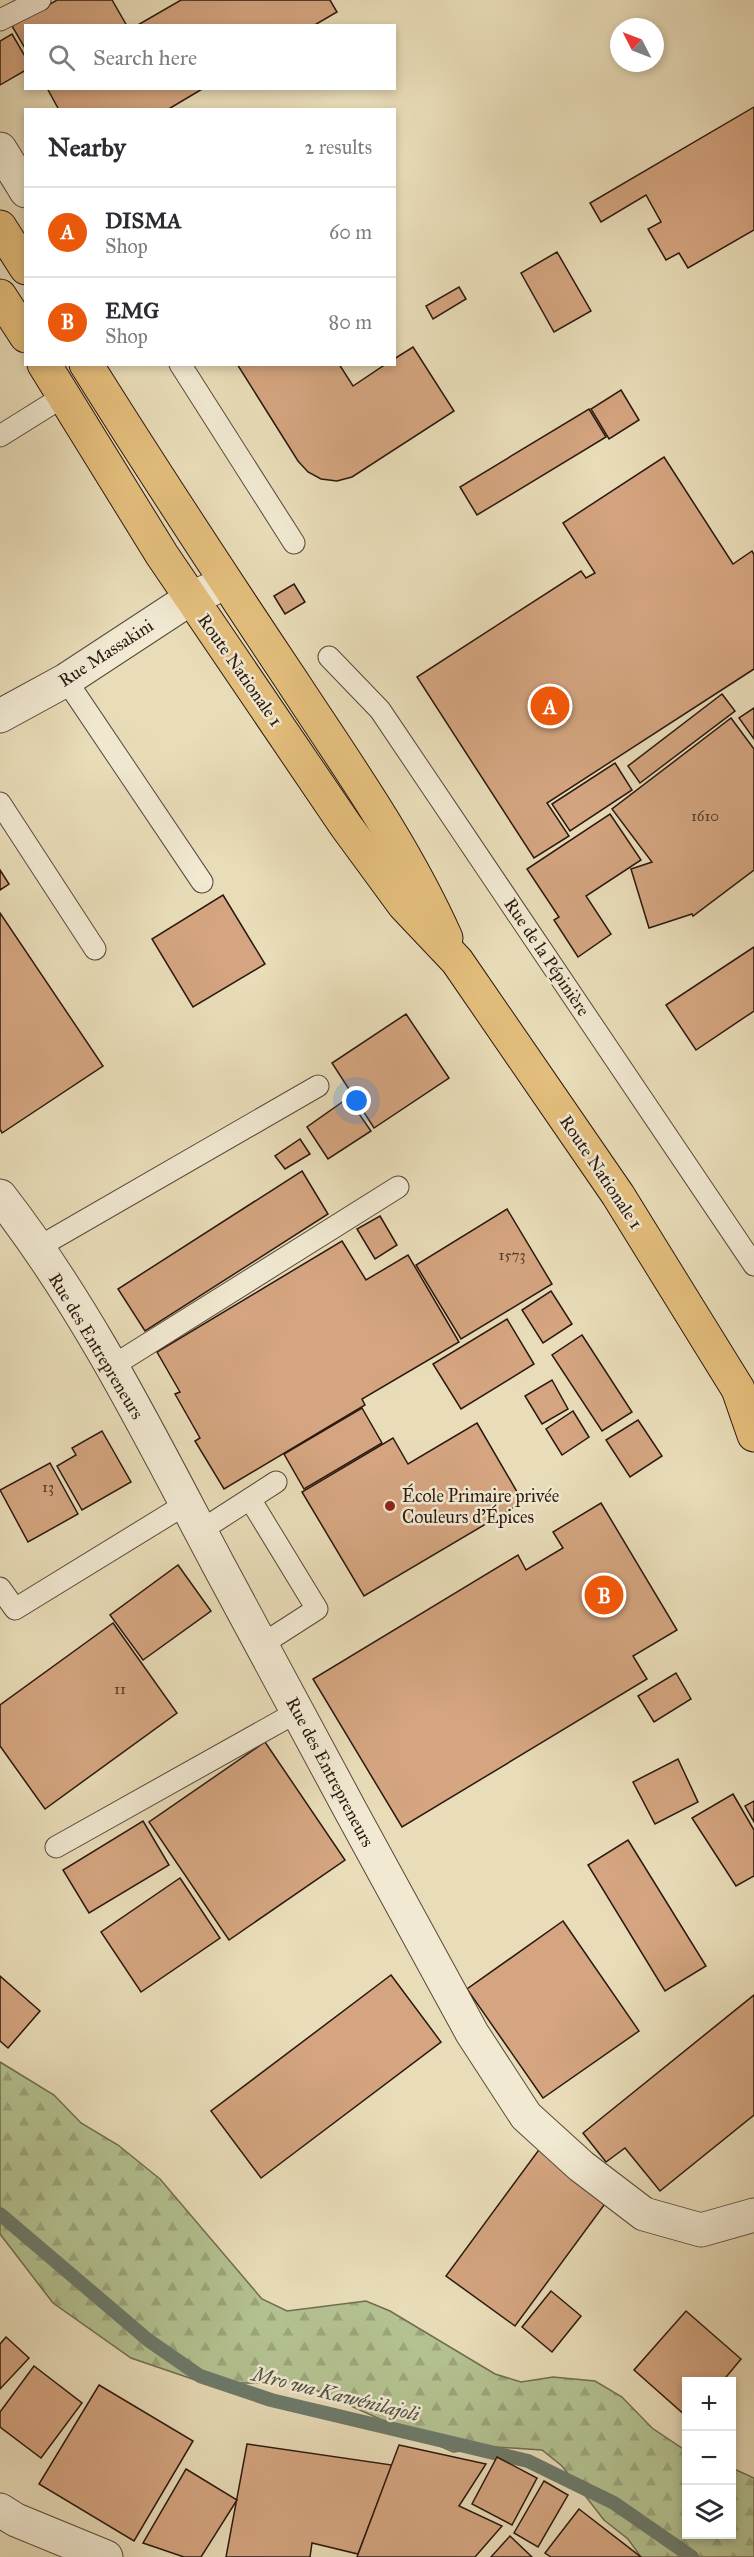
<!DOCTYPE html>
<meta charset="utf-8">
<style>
:root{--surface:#fff;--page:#f2f2f3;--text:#2b2b33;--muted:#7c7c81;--line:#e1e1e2;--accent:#ea580c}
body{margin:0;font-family:"IM FELL Great Primer",serif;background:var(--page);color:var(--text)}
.controls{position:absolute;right:18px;bottom:18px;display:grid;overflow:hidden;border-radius:0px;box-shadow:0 3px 9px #0003}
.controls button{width:54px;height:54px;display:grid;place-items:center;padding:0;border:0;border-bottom:2px solid var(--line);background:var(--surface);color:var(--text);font:30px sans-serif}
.compass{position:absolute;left:610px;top:18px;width:54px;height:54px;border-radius:50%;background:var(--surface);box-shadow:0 3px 9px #0003;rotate:312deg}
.you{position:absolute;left:357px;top:1101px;width:21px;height:21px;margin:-15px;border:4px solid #fff;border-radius:50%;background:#1a73e8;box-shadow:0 0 0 9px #1a73e833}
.badge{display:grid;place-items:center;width:39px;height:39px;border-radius:50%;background:var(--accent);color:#fff;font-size:20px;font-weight:700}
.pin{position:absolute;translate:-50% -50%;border:3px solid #fff;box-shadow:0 2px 6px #0006}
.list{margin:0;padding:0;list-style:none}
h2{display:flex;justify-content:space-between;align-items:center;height:78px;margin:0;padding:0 24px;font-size:26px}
h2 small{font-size:20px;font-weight:400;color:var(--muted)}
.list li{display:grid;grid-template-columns:39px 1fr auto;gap:18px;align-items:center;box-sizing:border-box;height:90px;padding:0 24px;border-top:2px solid var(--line)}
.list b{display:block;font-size:22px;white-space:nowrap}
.list p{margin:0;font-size:20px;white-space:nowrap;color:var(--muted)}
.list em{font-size:20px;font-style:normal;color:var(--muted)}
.icon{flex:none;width:33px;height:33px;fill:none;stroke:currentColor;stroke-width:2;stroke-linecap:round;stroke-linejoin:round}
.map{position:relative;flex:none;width:754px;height:2557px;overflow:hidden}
.search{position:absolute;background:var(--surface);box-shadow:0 3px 9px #0003;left:24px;top:24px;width:372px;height:66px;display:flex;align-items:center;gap:15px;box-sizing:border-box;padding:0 21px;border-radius:0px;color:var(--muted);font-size:22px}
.panel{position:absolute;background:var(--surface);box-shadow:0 3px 9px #0003;left:24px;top:108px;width:372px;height:258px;border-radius:0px}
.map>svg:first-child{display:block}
.forest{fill:url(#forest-firs);stroke:#706d50;stroke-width:1.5}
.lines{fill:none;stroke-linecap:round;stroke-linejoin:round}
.stream{stroke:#6c7b6c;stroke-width:14}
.building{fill:#d4a580;stroke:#2b180e;stroke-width:1.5}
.service-casing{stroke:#5a4939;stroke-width:23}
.minor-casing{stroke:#5a4939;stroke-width:35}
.primary-casing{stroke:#2b180e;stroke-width:35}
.service{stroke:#f1e9d2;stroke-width:21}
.minor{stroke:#f1e9d2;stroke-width:33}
.primary{stroke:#e4be7c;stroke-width:33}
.poi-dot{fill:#8f2418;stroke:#f1e9d2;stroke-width:2}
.labels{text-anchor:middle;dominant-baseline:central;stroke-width:5;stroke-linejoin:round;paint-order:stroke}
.number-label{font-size:15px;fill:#553b2a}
.street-label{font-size:18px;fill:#2b180e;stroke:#f1e9d2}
.poi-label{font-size:18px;fill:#2b180e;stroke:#f1e9d2;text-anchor:start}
.water-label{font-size:20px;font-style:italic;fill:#515245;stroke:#f1e9d2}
</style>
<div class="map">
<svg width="754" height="2557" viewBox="0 0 754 2557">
<defs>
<pattern id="forest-firs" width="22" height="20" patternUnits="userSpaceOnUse" patternTransform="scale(1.5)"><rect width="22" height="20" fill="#b4c291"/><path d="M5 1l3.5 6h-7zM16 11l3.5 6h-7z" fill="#9ba67c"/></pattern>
</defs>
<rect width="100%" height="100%" fill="#e9ddb9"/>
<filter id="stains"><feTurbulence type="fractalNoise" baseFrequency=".00333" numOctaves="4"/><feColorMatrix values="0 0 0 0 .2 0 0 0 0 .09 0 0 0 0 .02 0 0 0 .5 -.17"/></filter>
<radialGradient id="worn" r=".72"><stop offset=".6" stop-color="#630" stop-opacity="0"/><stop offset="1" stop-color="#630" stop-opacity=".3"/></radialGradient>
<!-- forest -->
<path class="forest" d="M 0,2062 L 54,2095 L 81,2123 L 118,2145 L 160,2179 L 262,2299 L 287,2311 L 366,2301 L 390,2311 L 495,2374 L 521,2382 L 553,2377 L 595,2381 L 622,2397 L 652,2428 L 686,2451 L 686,2534 L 732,2534 L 732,2468 L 754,2478 L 754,2557 L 641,2557 L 628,2539 L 604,2520 L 562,2466 L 542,2450 L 496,2447 L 453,2452 L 300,2383 L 204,2383 L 131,2358 L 53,2303 L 0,2234 Z"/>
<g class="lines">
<!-- stream -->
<path class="stream" d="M 0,2214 L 148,2340 L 200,2376 L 271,2400 L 528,2461 L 614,2503 L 692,2557"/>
</g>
<!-- building -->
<g class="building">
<path d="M 57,0 L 112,0 L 127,26 L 26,26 L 26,50 L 12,26 Z"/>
<path d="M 181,0 L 330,0 L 337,12 L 313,26 L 136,26 Z"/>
<path d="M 12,34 L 26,58 L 26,70 L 0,85 L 0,41 Z"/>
<path d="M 47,88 L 204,88 L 167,110 L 59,110 Z"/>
<path d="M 754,107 L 754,230 L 688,268 L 679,253 L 666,260 L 648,229 L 661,222 L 646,195 L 601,222 L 590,203 Z"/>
<path d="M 557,252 L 591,311 L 554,332 L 521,273 Z"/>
<path d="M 459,287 L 466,299 L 433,319 L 426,306 Z"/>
<path d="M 413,347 L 454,411 L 352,477 L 337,481 L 321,479 L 308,472 L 298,461 L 237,364 L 339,364 L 353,386 L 386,364 L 394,364 L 394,359 Z"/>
<path d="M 621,390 L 639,420 L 609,439 L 591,409 Z"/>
<path d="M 589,409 L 606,437 L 477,515 L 460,487 Z"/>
<path d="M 664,457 L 733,564 L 752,551 L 754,555 L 754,669 L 547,803 L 569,836 L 534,858 L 417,677 L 581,571 L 586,578 L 595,573 L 563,523 Z"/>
<path d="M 294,584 L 305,602 L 285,614 L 274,596 Z"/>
<path d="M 722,694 L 735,711 L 640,783 L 628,766 Z"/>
<path d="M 754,708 L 754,739 L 739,718 Z"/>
<path d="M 731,718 L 754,749 L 754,870 L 693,916 L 692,914 L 649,928 L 631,869 L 652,862 L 612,809 Z"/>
<path d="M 615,763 L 632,790 L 570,831 L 552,804 Z"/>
<path d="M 610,814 L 641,860 L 586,896 L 611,934 L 578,957 L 554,920 L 559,917 L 527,869 Z"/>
<path d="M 0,870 L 9,884 L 0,890 Z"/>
<path d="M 223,895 L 265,964 L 193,1007 L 152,939 Z"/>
<path d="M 0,913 L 103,1066 L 2,1133 L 0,1129 Z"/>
<path d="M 754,947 L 754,1011 L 696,1050 L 666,1005 Z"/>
<path d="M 406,1014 L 449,1078 L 374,1128 L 332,1063 Z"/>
<path d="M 348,1098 L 371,1131 L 328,1159 L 307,1127 Z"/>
<path d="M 300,1139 L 310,1154 L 285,1169 L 275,1156 Z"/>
<path d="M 302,1171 L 328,1214 L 145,1331 L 118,1289 Z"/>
<path d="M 507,1209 L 552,1284 L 461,1339 L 416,1265 Z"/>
<path d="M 380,1216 L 397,1245 L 375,1259 L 357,1229 Z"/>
<path d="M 342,1241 L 366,1280 L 408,1255 L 459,1342 L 362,1399 L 365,1405 L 224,1489 L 195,1441 L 200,1438 L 175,1394 L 180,1392 L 157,1352 Z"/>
<path d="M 551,1291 L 572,1324 L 543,1343 L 522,1310 Z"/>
<path d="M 507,1319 L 534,1364 L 461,1409 L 433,1364 Z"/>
<path d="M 582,1335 L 632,1412 L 602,1431 L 552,1355 Z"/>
<path d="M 552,1380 L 568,1409 L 542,1424 L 525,1396 Z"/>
<path d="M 362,1408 L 382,1443 L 304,1489 L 284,1454 Z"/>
<path d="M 573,1411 L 589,1437 L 562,1455 L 546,1429 Z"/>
<path d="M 638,1420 L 662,1456 L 630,1477 L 606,1440 Z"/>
<path d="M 477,1423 L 523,1502 L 364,1596 L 302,1492 L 393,1438 L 408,1464 Z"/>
<path d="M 102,1431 L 131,1482 L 82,1510 L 57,1466 L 76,1455 L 72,1448 Z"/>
<path d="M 50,1463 L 78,1514 L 28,1542 L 0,1490 Z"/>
<path d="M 601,1503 L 677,1630 L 633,1656 L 647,1679 L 402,1827 L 313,1679 L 518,1555 L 526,1570 L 563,1548 L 553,1532 Z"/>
<path d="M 178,1565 L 211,1611 L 143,1660 L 110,1615 Z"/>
<path d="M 113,1623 L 177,1713 L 45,1809 L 0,1746 L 0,1705 Z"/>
<path d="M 676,1673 L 691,1699 L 654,1722 L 638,1696 Z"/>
<path d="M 265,1742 L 345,1860 L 229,1940 L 149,1822 Z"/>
<path d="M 678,1759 L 698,1802 L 655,1824 L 633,1782 Z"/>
<path d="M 733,1794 L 754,1830 L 754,1876 L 736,1886 L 692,1818 Z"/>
<path d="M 754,1801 L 754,1822 L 745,1806 Z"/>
<path d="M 143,1821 L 169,1865 L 89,1913 L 63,1870 Z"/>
<path d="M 628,1840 L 706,1966 L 665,1991 L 588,1865 Z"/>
<path d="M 180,1878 L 220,1938 L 141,1992 L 101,1932 Z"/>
<path d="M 563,1921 L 639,2031 L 543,2098 L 467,1989 Z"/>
<path d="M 391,1975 L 441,2042 L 261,2178 L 211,2111 Z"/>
<path d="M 0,1976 L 40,2011 L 8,2048 L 0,2041 Z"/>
<path d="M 754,1995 L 754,2115 L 660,2191 L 625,2148 L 606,2162 L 583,2133 Z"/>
<path d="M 541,2147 L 610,2197 L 515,2326 L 446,2276 Z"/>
<path d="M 551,2291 L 581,2316 L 552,2352 L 522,2327 Z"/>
<path d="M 686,2311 L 741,2359 L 722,2382 L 686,2382 L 686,2416 L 634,2370 Z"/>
<path d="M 6,2337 L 29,2358 L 0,2389 L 0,2344 Z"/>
<path d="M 34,2366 L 82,2403 L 41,2458 L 0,2427 L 0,2412 Z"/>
<path d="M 99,2385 L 193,2441 L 134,2541 L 39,2484 Z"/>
<path d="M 247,2444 L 392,2465 L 358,2554 L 312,2543 L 310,2557 L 226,2557 Z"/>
<path d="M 399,2445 L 486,2464 L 459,2506 L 502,2526 L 475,2557 L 357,2557 Z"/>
<path d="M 497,2457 L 537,2478 L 512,2525 L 472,2504 Z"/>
<path d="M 186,2469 L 237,2500 L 201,2557 L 184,2557 L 143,2543 Z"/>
<path d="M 544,2481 L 568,2495 L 538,2547 L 514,2533 Z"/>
<path d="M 579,2509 L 641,2557 L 551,2557 L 545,2553 Z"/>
<path d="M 510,2536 L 532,2557 L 491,2557 Z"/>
</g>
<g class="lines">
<!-- service casing -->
<g class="service-casing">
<g id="service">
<path d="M 0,20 L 40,0"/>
<path d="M 180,364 L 294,543"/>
<path d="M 0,436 L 64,396"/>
<path d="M 329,657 L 380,710 L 754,1265"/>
<path d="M 66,680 L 202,882"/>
<path d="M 0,803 L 95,949"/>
<path d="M 37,1248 L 318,1086"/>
<path d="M 111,1367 L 398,1187"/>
<path d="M 250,1499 L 317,1609 L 261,1645"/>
<path d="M 200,1531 L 276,1482"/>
<path d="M 0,1588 L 15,1609 L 186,1504"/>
<path d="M 56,1847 L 297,1712"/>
</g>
</g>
<!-- minor casing -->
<g class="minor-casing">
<g id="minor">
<path d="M 0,149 L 26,191"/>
<path d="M 0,716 L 66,680 L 191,598 L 212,589"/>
<path d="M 0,1196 C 88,1309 152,1440 219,1566 C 302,1722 387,1878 472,2033 L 526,2116 L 581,2166 L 644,2214 L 701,2230 L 754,2215"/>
<path d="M 0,2510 L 16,2520 L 106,2557"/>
</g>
</g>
<!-- primary casing -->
<g class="primary-casing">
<g id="primary">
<path d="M 0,227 L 26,268"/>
<path d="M 0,296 L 26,336"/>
<path d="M 44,364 L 162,555 L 346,826 L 404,905 L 457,961 L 618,1195 L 738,1389 L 754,1435"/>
<path d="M 86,364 C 153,471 222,576 292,681 C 347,765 405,846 446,938"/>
</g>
</g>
<!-- service -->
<use href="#service" class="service"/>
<!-- minor -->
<use href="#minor" class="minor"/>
<!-- primary -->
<use href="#primary" class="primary"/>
</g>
<!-- markers -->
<circle class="poi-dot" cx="390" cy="1506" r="6"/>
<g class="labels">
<!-- number labels -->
<g class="number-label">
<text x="705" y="816">1610</text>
<text x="512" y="1255">1573</text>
<text x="48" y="1487">13</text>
<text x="120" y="1689">11</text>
</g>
<!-- street labels -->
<g class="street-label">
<text transform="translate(106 653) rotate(-33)">Rue Massakini</text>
<text transform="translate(240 670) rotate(55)">Route Nationale 1</text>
<text transform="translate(547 957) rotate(56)">Rue de la Pépinière</text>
<text transform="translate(601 1172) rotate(56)">Route Nationale 1</text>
<text transform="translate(96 1346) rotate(59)">Rue des Entrepreneurs</text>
<text transform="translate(330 1772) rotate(62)">Rue des Entrepreneurs</text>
</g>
<!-- poi labels -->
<g class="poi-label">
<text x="402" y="1496">École Primaire privée<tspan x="402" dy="21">Couleurs d'Épices</tspan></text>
</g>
<!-- water labels -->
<g class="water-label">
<text transform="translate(336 2394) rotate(14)">Mro wa Kawénilajoli</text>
</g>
</g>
<rect width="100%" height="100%" filter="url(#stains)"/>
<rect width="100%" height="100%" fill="url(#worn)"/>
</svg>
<div class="controls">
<button>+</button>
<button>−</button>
<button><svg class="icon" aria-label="layers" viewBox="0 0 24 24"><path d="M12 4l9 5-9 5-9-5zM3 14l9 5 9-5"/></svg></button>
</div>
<svg class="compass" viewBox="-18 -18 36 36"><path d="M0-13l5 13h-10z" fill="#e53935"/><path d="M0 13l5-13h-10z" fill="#7c7c81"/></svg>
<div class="you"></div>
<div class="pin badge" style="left:550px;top:706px">A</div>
<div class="pin badge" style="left:604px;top:1595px">B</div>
<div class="search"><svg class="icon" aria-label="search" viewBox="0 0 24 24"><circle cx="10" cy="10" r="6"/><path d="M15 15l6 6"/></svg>Search here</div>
<section class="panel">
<h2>Nearby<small>2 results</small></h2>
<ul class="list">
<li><span class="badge">A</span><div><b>DISMA</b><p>Shop</p></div><em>60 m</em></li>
<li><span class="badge">B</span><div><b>EMG</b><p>Shop</p></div><em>80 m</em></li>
</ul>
</section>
</div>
